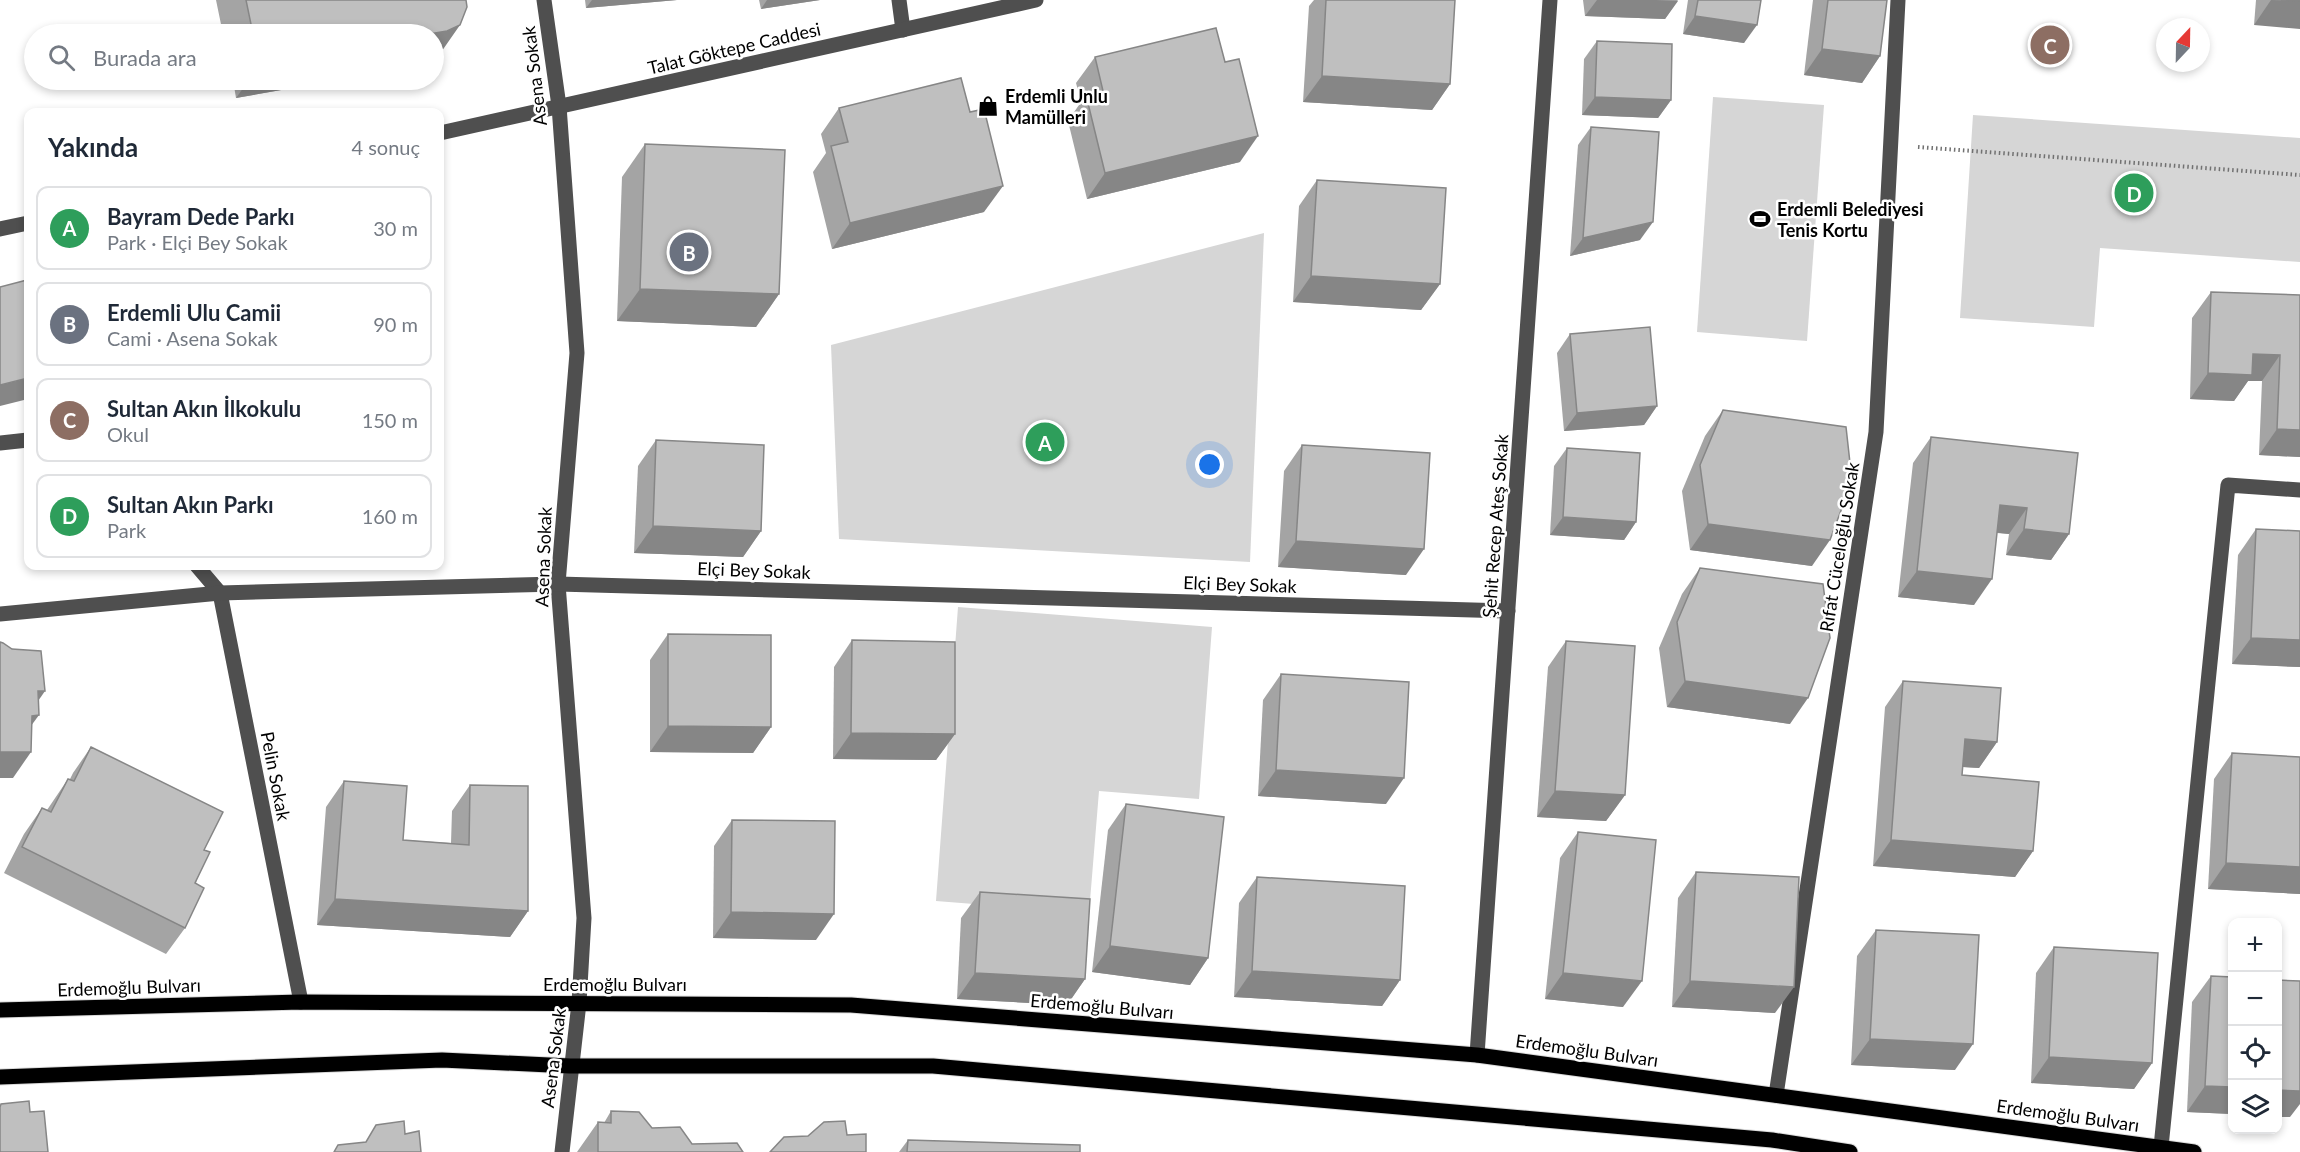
<!DOCTYPE html>
<html lang="tr">
<meta charset="utf-8">
<style>
:root{--surface:#fff;--page:#f6f6f7;--text:#1f2937;--muted:#747a83;--line:#e0e1e3;--accent:#b45309}
body{margin:0;font-family:Lato,sans-serif;background:var(--page);color:var(--text)}
.controls{position:absolute;right:18px;bottom:18px;display:grid;overflow:hidden;border-radius:12px;box-shadow:0 3px 9px #0003}
.controls button{width:54px;height:54px;display:grid;place-items:center;padding:0;border:0;border-bottom:2px solid var(--line);background:var(--surface);color:var(--text);font:30px sans-serif}
.compass{position:absolute;left:2156px;top:18px;width:54px;height:54px;border-radius:50%;background:var(--surface);box-shadow:0 3px 9px #0003;rotate:22deg}
.you{position:absolute;left:1210px;top:465px;width:21px;height:21px;margin:-15px;border:4px solid #fff;border-radius:50%;background:#1a73e8;box-shadow:0 0 0 9px #1a73e833}
.badge{display:grid;place-items:center;width:39px;height:39px;border-radius:50%;background:var(--accent);color:#fff;font-size:20px;font-weight:700}
.pin{position:absolute;translate:-50% -50%;border:3px solid #fff;box-shadow:0 2px 6px #0006}
.list{margin:0;padding:0;list-style:none}
h2{display:flex;justify-content:space-between;align-items:center;height:78px;margin:0;padding:0 24px;font-size:26px}
h2 small{font-size:20px;font-weight:400;color:var(--muted)}
.list li{display:grid;grid-template-columns:39px 1fr auto;gap:18px;align-items:center;box-sizing:border-box;height:84px;margin:0 12px 12px;padding:0 12px;border:2px solid var(--line);border-radius:12px}
.list b{display:block;font-size:22px;white-space:nowrap}
.list p{margin:0;font-size:20px;white-space:nowrap;color:var(--muted)}
.list em{font-size:20px;font-style:normal;color:var(--muted)}
.icon{flex:none;width:33px;height:33px;fill:none;stroke:currentColor;stroke-width:2;stroke-linecap:round;stroke-linejoin:round}
.map{position:relative;flex:none;width:2300px;height:1152px;overflow:hidden}
.search{position:absolute;background:var(--surface);box-shadow:0 3px 9px #0003;left:24px;top:24px;width:420px;height:66px;display:flex;align-items:center;gap:15px;box-sizing:border-box;padding:0 21px;border-radius:33px;color:var(--muted);font-size:22px}
.panel{position:absolute;background:var(--surface);box-shadow:0 3px 9px #0003;left:24px;top:108px;width:420px;height:462px;border-radius:12px}
.map>svg:first-child{display:block}
.green{fill:#d6d6d6}
.lines{fill:none;stroke-linecap:round;stroke-linejoin:round}
.major-casing{stroke:#dbdbdb;stroke-width:17}
.path{stroke:#717171;stroke-width:4;stroke-dasharray:1.5 3;stroke-linecap:butt}
.minor{stroke:#4f4f4f;stroke-width:15}
.major{stroke:#000;stroke-width:15}
.wall{fill:#a4a4a4}
.shaded-wall{fill:#868686}
.building{fill:#bfbfbf;stroke:#868686;stroke-width:1.5}
.labels{text-anchor:middle;dominant-baseline:central;stroke-width:5;stroke-linejoin:round;paint-order:stroke}
.street-label{font-size:18px;fill:#000;stroke:#fff}
.poi-label{font-size:18px;font-weight:bold;fill:#000;stroke:#fff;text-anchor:start}
</style>
<div class="map">
<svg width="2300" height="1152" viewBox="0 0 2300 1152">
<rect width="100%" height="100%" fill="#fff"/>
<!-- green -->
<g class="green">
<path d="M 1713,97 L 1824,105 L 1807,341 L 1697,332 Z"/>
<path d="M 1973,115 L 2300,138 L 2300,262 L 2100,248 L 2094,327 L 1960,318 Z"/>
<path d="M 1264,233 L 1250,562 L 839,539 L 831,345 Z"/>
<path d="M 958,607 L 1212,627 L 1199,799 L 1099,791 L 1089,913 L 936,901 Z"/>
</g>
<g class="lines">
<!-- major casing -->
<g class="major-casing">
<g id="major">
<path d="M 0,1010 L 301,1002 L 851,1005 L 1477,1055 L 2194,1152"/>
<path d="M 0,1077 L 442,1060 L 570,1066 L 933,1066 L 1772,1140 L 1850,1152"/>
</g>
</g>
<!-- path -->
<path class="path" d="M 1918,147 L 2300,175"/>
<!-- minor -->
<g class="minor">
<path d="M 544,0 L 559,106 L 577,353 L 558,584 L 584,918 L 579,1003 L 562,1152"/>
<path d="M 899,0 L 903,30"/>
<path d="M 440,133 L 1036,0"/>
<path d="M 0,229 L 28,223"/>
<path d="M 0,443 L 28,440"/>
<path d="M 197,566 L 220,593 L 301,1002"/>
<path d="M 0,614 L 220,593 L 558,584 L 1508,611"/>
<path d="M 1477,1055 L 1550,0"/>
<path d="M 1776,1095 L 1876,432 L 1898,0"/>
<path d="M 2161,1147 L 2228,485 L 2300,490"/>
</g>
<!-- major -->
<use href="#major" class="major"/>
</g>
<!-- wall -->
<g class="wall">
<path d="M 216,0 L 466,0 L 437,58 L 434,34 L 223,34 Z"/>
<path d="M 585,0 L 677,0 L 586,8 Z"/>
<path d="M 759,0 L 820,0 L 761,9 Z"/>
<path d="M 1314,0 L 1455,0 L 1450,84 L 1432,110 L 1303,102 L 1309,6 Z"/>
<path d="M 1583,0 L 1678,0 L 1665,19 L 1585,16 Z"/>
<path d="M 1688,0 L 1761,0 L 1744,43 L 1683,34 Z"/>
<path d="M 1813,0 L 1887,0 L 1880,56 L 1862,83 L 1804,75 Z"/>
<path d="M 2256,0 L 2300,0 L 2254,25 Z"/>
<path d="M 1597,41 L 1671,100 L 1658,118 L 1582,115 L 1584,59 Z"/>
<path d="M 1095,57 L 1225,62 L 1240,162 L 1087,199 L 1068,121 L 1081,102 L 1076,83 Z"/>
<path d="M 233,80 L 338,80 L 236,98 Z"/>
<path d="M 839,108 L 984,212 L 832,249 L 813,172 L 826,153 L 821,134 Z"/>
<path d="M 1591,127 L 1640,240 L 1570,256 L 1578,145 Z"/>
<path d="M 645,144 L 779,294 L 756,327 L 617,321 L 622,177 Z"/>
<path d="M 1317,180 L 1440,284 L 1421,310 L 1293,302 L 1299,206 Z"/>
<path d="M 2211,292 L 2300,295 L 2300,457 L 2259,455 L 2262,381 L 2248,381 L 2234,401 L 2190,399 L 2192,318 Z"/>
<path d="M 1570,334 L 1657,406 L 1644,425 L 1564,431 L 1557,353 Z"/>
<path d="M 1723,410 L 1812,566 L 1690,550 L 1682,491 L 1705,436 Z"/>
<path d="M 1931,437 L 2069,534 L 2051,560 L 2006,555 L 2009,534 L 1997,533 L 1974,605 L 1898,597 L 1913,463 Z"/>
<path d="M 656,440 L 761,531 L 743,557 L 634,553 L 638,466 Z"/>
<path d="M 1302,445 L 1406,575 L 1278,567 L 1284,471 Z"/>
<path d="M 1567,448 L 1636,522 L 1624,540 L 1550,535 L 1554,466 Z"/>
<path d="M 2256,529 L 2300,531 L 2300,667 L 2232,664 L 2238,555 Z"/>
<path d="M 1700,568 L 1790,724 L 1667,707 L 1659,648 L 1682,594 Z"/>
<path d="M 668,634 L 771,727 L 753,753 L 650,752 L 650,660 Z"/>
<path d="M 852,640 L 955,734 L 936,760 L 833,759 L 834,667 Z"/>
<path d="M 1566,641 L 1625,795 L 1606,821 L 1537,817 L 1548,667 Z"/>
<path d="M 1281,674 L 1386,804 L 1258,796 L 1263,700 Z"/>
<path d="M 1903,681 L 1997,742 L 1979,768 L 1963,767 L 1962,775 L 2033,851 L 2015,877 L 1873,866 L 1885,707 Z"/>
<path d="M 91,747 L 204,850 L 185,928 L 166,954 L 4,873 L 24,834 L 42,808 L 47,810 L 68,779 L 70,779 L 73,773 Z"/>
<path d="M 2232,753 L 2300,757 L 2300,894 L 2208,889 L 2214,779 Z"/>
<path d="M 344,781 L 403,840 L 451,843 L 452,811 L 470,785 L 528,911 L 510,937 L 317,925 L 326,807 Z"/>
<path d="M 1126,804 L 1208,958 L 1190,985 L 1092,972 L 1108,830 Z"/>
<path d="M 732,820 L 816,940 L 713,938 L 714,846 Z"/>
<path d="M 1578,832 L 1623,1007 L 1545,999 L 1560,858 Z"/>
<path d="M 1696,872 L 1775,1013 L 1672,1007 L 1678,898 Z"/>
<path d="M 1257,877 L 1400,980 L 1382,1006 L 1234,997 L 1239,903 Z"/>
<path d="M 980,892 L 1085,979 L 1067,1005 L 957,999 L 961,918 Z"/>
<path d="M 1876,930 L 1955,1070 L 1851,1065 L 1857,956 Z"/>
<path d="M 2054,947 L 2152,1063 L 2134,1089 L 2031,1083 L 2036,973 Z"/>
<path d="M 2211,976 L 2232,1114 L 2187,1112 L 2192,1002 Z"/>
<path d="M 611,1111 L 692,1144 L 743,1152 L 577,1152 L 598,1122 L 604,1123 Z"/>
<path d="M 908,1140 L 1080,1152 L 899,1152 Z"/>
</g>
<!-- shaded-wall -->
<g class="shaded-wall">
<path d="M 592,0 L 677,0 L 586,8 Z"/>
<path d="M 767,0 L 820,0 L 761,9 Z"/>
<path d="M 1597,0 L 1656,0 L 1678,1 L 1665,19 L 1585,16 Z"/>
<path d="M 2271,0 L 2300,1 L 2300,29 L 2254,25 Z"/>
<path d="M 1695,16 L 1757,25 L 1744,43 L 1683,34 Z"/>
<path d="M 460,25 L 437,58 L 434,60 L 434,34 L 429,34 Z"/>
<path d="M 1822,49 L 1880,56 L 1862,83 L 1804,75 Z"/>
<path d="M 1322,76 L 1450,84 L 1432,110 L 1303,102 Z"/>
<path d="M 249,80 L 338,80 L 236,98 Z"/>
<path d="M 1595,97 L 1671,100 L 1658,118 L 1582,115 Z"/>
<path d="M 1258,136 L 1240,162 L 1087,199 L 1105,173 Z"/>
<path d="M 1003,186 L 984,212 L 832,249 L 850,223 Z"/>
<path d="M 1653,222 L 1640,240 L 1570,256 L 1583,238 Z"/>
<path d="M 1311,276 L 1440,284 L 1421,310 L 1293,302 Z"/>
<path d="M 640,289 L 779,294 L 756,327 L 617,321 Z"/>
<path d="M 2253,354 L 2280,355 L 2262,381 L 2248,381 L 2234,401 L 2190,399 L 2208,373 Z"/>
<path d="M 28,378 L 28,399 L 0,406 L 0,385 Z"/>
<path d="M 1657,406 L 1644,425 L 1564,431 L 1577,413 Z"/>
<path d="M 2277,429 L 2300,430 L 2300,457 L 2259,455 Z"/>
<path d="M 2000,505 L 2027,508 L 2009,534 L 1982,531 Z"/>
<path d="M 1563,517 L 1636,522 L 1624,540 L 1550,535 Z"/>
<path d="M 1708,524 L 1830,540 L 1812,566 L 1690,550 Z"/>
<path d="M 653,526 L 761,531 L 743,557 L 634,553 Z"/>
<path d="M 2024,529 L 2069,534 L 2051,560 L 2006,555 Z"/>
<path d="M 1296,541 L 1424,549 L 1406,575 L 1278,567 Z"/>
<path d="M 1917,571 L 1992,579 L 1974,605 L 1898,597 Z"/>
<path d="M 2251,638 L 2300,640 L 2300,667 L 2232,664 Z"/>
<path d="M 1685,681 L 1808,698 L 1790,724 L 1667,707 Z"/>
<path d="M 38,691 L 45,691 L 27,717 Z"/>
<path d="M 39,715 L 20,741 L 32,716 Z"/>
<path d="M 668,726 L 771,727 L 753,753 L 650,752 Z"/>
<path d="M 851,733 L 955,734 L 936,760 L 833,759 Z"/>
<path d="M 1965,739 L 1997,742 L 1979,768 L 1947,766 Z"/>
<path d="M 0,752 L 31,752 L 13,778 L 0,778 Z"/>
<path d="M 1276,770 L 1404,778 L 1386,804 L 1258,796 Z"/>
<path d="M 1555,791 L 1625,795 L 1606,821 L 1537,817 Z"/>
<path d="M 1891,840 L 2033,851 L 2015,877 L 1873,866 Z"/>
<path d="M 2226,863 L 2300,867 L 2300,894 L 2208,889 Z"/>
<path d="M 335,899 L 528,911 L 510,937 L 317,925 Z"/>
<path d="M 731,912 L 834,914 L 816,940 L 713,938 Z"/>
<path d="M 1110,946 L 1208,958 L 1190,985 L 1092,972 Z"/>
<path d="M 1252,971 L 1400,980 L 1382,1006 L 1234,997 Z"/>
<path d="M 975,973 L 1085,979 L 1067,1005 L 957,999 Z"/>
<path d="M 1563,973 L 1642,981 L 1623,1007 L 1545,999 Z"/>
<path d="M 1690,981 L 1794,987 L 1775,1013 L 1672,1007 Z"/>
<path d="M 1870,1039 L 1973,1044 L 1955,1070 L 1851,1065 Z"/>
<path d="M 2049,1057 L 2152,1063 L 2134,1089 L 2031,1083 Z"/>
<path d="M 2205,1086 L 2232,1087 L 2232,1114 L 2187,1112 Z"/>
<path d="M 2277,1090 L 2300,1091 L 2300,1104 L 2290,1117 L 2277,1117 Z"/>
</g>
<!-- building -->
<g class="building">
<path d="M 246,0 L 466,0 L 467,7 L 460,25 L 447,31 L 429,34 L 253,34 Z"/>
<path d="M 1326,0 L 1455,0 L 1450,84 L 1322,76 Z"/>
<path d="M 1698,0 L 1761,0 L 1757,25 L 1695,16 Z"/>
<path d="M 1828,0 L 1887,0 L 1880,56 L 1822,49 Z"/>
<path d="M 2281,0 L 2300,0 L 2300,1 Z"/>
<path d="M 1216,28 L 1225,62 L 1239,59 L 1258,136 L 1105,173 L 1086,95 L 1103,91 L 1095,57 Z"/>
<path d="M 1597,41 L 1672,44 L 1671,100 L 1595,97 Z"/>
<path d="M 961,78 L 970,112 L 984,109 L 1003,186 L 850,223 L 831,146 L 848,142 L 839,108 Z"/>
<path d="M 1591,127 L 1659,132 L 1653,222 L 1583,238 Z"/>
<path d="M 645,144 L 785,150 L 779,294 L 640,289 Z"/>
<path d="M 1317,180 L 1446,188 L 1440,284 L 1311,276 Z"/>
<path d="M 27,280 L 28,287 L 28,378 L 0,385 L 0,287 Z"/>
<path d="M 2211,292 L 2300,295 L 2300,430 L 2277,429 L 2280,355 L 2253,354 L 2252,375 L 2208,373 Z"/>
<path d="M 1650,327 L 1657,406 L 1577,413 L 1570,334 Z"/>
<path d="M 1723,410 L 1846,427 L 1852,481 L 1830,540 L 1708,524 L 1700,465 Z"/>
<path d="M 1931,437 L 2078,453 L 2069,534 L 2024,529 L 2027,508 L 2000,505 L 1992,579 L 1917,571 Z"/>
<path d="M 656,440 L 764,445 L 761,531 L 653,526 Z"/>
<path d="M 1302,445 L 1430,453 L 1424,549 L 1296,541 Z"/>
<path d="M 1567,448 L 1640,453 L 1636,522 L 1563,517 Z"/>
<path d="M 2256,529 L 2300,531 L 2300,640 L 2251,638 Z"/>
<path d="M 1700,568 L 1823,584 L 1830,638 L 1808,698 L 1685,681 L 1677,622 Z"/>
<path d="M 668,634 L 771,635 L 771,727 L 668,726 Z"/>
<path d="M 852,640 L 955,642 L 955,734 L 851,733 Z"/>
<path d="M 1566,641 L 1635,646 L 1625,795 L 1555,791 Z"/>
<path d="M 0,642 L 3,643 L 12,649 L 41,651 L 45,691 L 38,691 L 39,715 L 32,716 L 31,752 L 0,752 Z"/>
<path d="M 1281,674 L 1409,682 L 1404,778 L 1276,770 Z"/>
<path d="M 1903,681 L 2001,688 L 1997,742 L 1965,739 L 1962,775 L 2039,782 L 2033,851 L 1891,840 Z"/>
<path d="M 91,747 L 223,812 L 204,850 L 210,852 L 195,883 L 204,888 L 185,928 L 22,847 L 42,808 L 51,812 L 68,779 L 74,781 Z"/>
<path d="M 2232,753 L 2300,757 L 2300,867 L 2226,863 Z"/>
<path d="M 344,781 L 407,786 L 403,840 L 469,845 L 470,785 L 528,786 L 528,911 L 335,899 Z"/>
<path d="M 1126,804 L 1224,817 L 1208,958 L 1110,946 Z"/>
<path d="M 732,820 L 835,821 L 834,914 L 731,912 Z"/>
<path d="M 1578,832 L 1656,840 L 1642,981 L 1563,973 Z"/>
<path d="M 1696,872 L 1799,877 L 1794,987 L 1690,981 Z"/>
<path d="M 1257,877 L 1405,886 L 1400,980 L 1252,971 Z"/>
<path d="M 980,892 L 1090,899 L 1085,979 L 975,973 Z"/>
<path d="M 1876,930 L 1979,935 L 1973,1044 L 1870,1039 Z"/>
<path d="M 2054,947 L 2158,953 L 2152,1063 L 2049,1057 Z"/>
<path d="M 2211,976 L 2232,977 L 2232,1087 L 2205,1086 Z"/>
<path d="M 2277,980 L 2300,981 L 2300,1091 L 2277,1090 Z"/>
<path d="M 29,1101 L 30,1112 L 44,1111 L 48,1152 L 0,1152 L 0,1107 L 1,1104 Z"/>
<path d="M 611,1111 L 639,1112 L 652,1128 L 680,1127 L 692,1144 L 737,1143 L 743,1152 L 598,1152 L 598,1122 L 611,1123 Z"/>
<path d="M 404,1121 L 405,1134 L 419,1131 L 421,1152 L 334,1152 L 338,1145 L 366,1142 L 376,1125 Z"/>
<path d="M 845,1121 L 847,1135 L 866,1134 L 866,1152 L 770,1152 L 784,1137 L 808,1136 L 824,1122 Z"/>
<path d="M 908,1140 L 1080,1145 L 1080,1152 L 907,1152 Z"/>
</g>
<!-- icons -->
<defs>
<g id="shop-bare" transform="scale(1.62)"><path d="M-5-2.5h2.3a2.7 3.5 0 0 1 5.4 0H5L5.5 6h-11ZM-1.5-2.5h3a1.5 2.3 0 0 0-3 0Z" fill="#000" stroke="#fff" stroke-width="2.5" paint-order="stroke"/></g>
<g id="stadium-bare" transform="scale(1.62)"><path d="M0-5a6.5 5 0 1 0 0 10a6.5 5 0 1 0 0-10ZM-3.5-1.8h7v3.6h-7Z" fill="#000" stroke="#fff" stroke-width="2.5" paint-order="stroke"/></g>
</defs>
<g fill-rule="evenodd">
<use href="#shop-bare" x="988" y="106"/>
<use href="#stadium-bare" x="1760" y="219"/>
</g>
<g class="labels">
<!-- street labels -->
<g class="street-label">
<text transform="translate(734 48) rotate(-13)">Talat Göktepe Caddesi</text>
<text transform="translate(534 76) rotate(-97)">Asena Sokak</text>
<text transform="translate(1495 526) rotate(-86)">Şehit Recep Ateş Sokak</text>
<text transform="translate(1839 547) rotate(-81)">Rıfat Cüceloğlu Sokak</text>
<text transform="translate(543 557) rotate(-88)">Asena Sokak</text>
<text transform="translate(754 570) rotate(2)">Elçi Bey Sokak</text>
<text transform="translate(1240 584) rotate(2)">Elçi Bey Sokak</text>
<text transform="translate(276 776) rotate(79)">Pelin Sokak</text>
<text x="615" y="984">Erdemoğlu Bulvarı</text>
<text transform="translate(129 987) rotate(-2)">Erdemoğlu Bulvarı</text>
<text transform="translate(1102 1006) rotate(5)">Erdemoğlu Bulvarı</text>
<text transform="translate(1587 1050) rotate(8)">Erdemoğlu Bulvarı</text>
<text transform="translate(553 1058) rotate(-83)">Asena Sokak</text>
<text transform="translate(2068 1115) rotate(8)">Erdemoğlu Bulvarı</text>
</g>
<!-- poi labels -->
<g class="poi-label">
<text x="1005" y="96">Erdemli Unlu<tspan x="1005" dy="21">Mamülleri</tspan></text>
<text x="1777" y="209">Erdemli Belediyesi<tspan x="1777" dy="21">Tenis Kortu</tspan></text>
</g>
</g>
</svg>
<div class="controls">
<button>+</button>
<button>−</button>
<button><svg class="icon" aria-label="locate" viewBox="0 0 24 24"><circle cx="12" cy="12" r="6"/><path d="M12 2v4M12 18v4M2 12h4M18 12h4"/></svg></button>
<button><svg class="icon" aria-label="layers" viewBox="0 0 24 24"><path d="M12 4l9 5-9 5-9-5zM3 14l9 5 9-5"/></svg></button>
</div>
<svg class="compass" viewBox="-18 -18 36 36"><path d="M0-13l5 13h-10z" fill="#e53935"/><path d="M0 13l5-13h-10z" fill="#747a83"/></svg>
<div class="you"></div>
<div class="pin badge" style="left:1045px;top:442px;background:#2e9e5b">A</div>
<div class="pin badge" style="left:689px;top:252px;background:#6b7280">B</div>
<div class="pin badge" style="left:2050px;top:45px;background:#8d6e63">C</div>
<div class="pin badge" style="left:2134px;top:193px;background:#2e9e5b">D</div>
<div class="search"><svg class="icon" aria-label="search" viewBox="0 0 24 24"><circle cx="10" cy="10" r="6"/><path d="M15 15l6 6"/></svg>Burada ara</div>
<section class="panel">
<h2>Yakında<small>4 sonuç</small></h2>
<ul class="list">
<li><span class="badge" style="background:#2e9e5b">A</span><div><b>Bayram Dede Parkı</b><p>Park · Elçi Bey Sokak</p></div><em>30 m</em></li>
<li><span class="badge" style="background:#6b7280">B</span><div><b>Erdemli Ulu Camii</b><p>Cami · Asena Sokak</p></div><em>90 m</em></li>
<li><span class="badge" style="background:#8d6e63">C</span><div><b>Sultan Akın İlkokulu</b><p>Okul</p></div><em>150 m</em></li>
<li><span class="badge" style="background:#2e9e5b">D</span><div><b>Sultan Akın Parkı</b><p>Park</p></div><em>160 m</em></li>
</ul>
</section>
</div>
